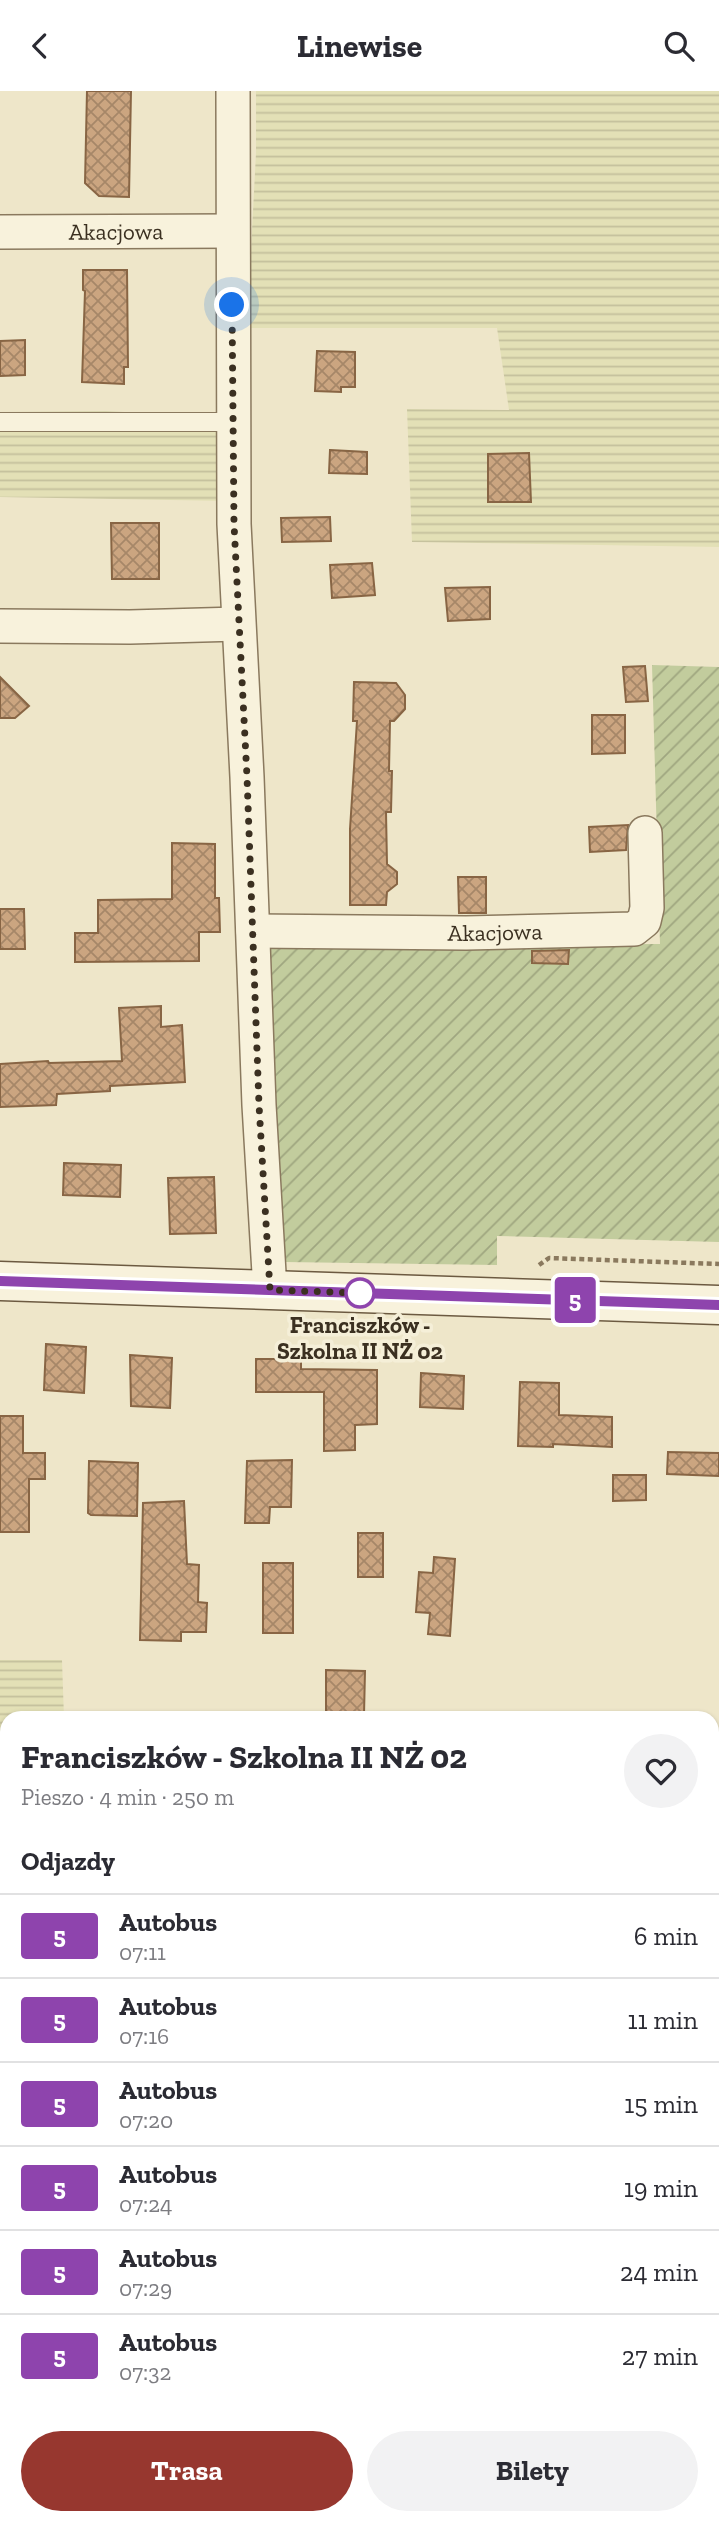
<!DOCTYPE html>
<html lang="pl">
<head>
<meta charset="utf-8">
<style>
  body { margin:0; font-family:"Zilla Slab",serif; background:#f2f2f3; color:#2b2b33; height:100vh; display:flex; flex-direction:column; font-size:26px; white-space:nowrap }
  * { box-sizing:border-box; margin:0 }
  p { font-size:23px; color:#7c7c81 }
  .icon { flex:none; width:38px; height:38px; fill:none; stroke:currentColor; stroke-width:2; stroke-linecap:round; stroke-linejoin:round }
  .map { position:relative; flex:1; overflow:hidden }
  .side { position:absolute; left:0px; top:1620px; width:719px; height:814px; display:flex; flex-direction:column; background:#fff; border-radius:21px 21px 0 0; box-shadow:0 2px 5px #0004 }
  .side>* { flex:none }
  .badge { padding:0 14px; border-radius:5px; font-size:24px; line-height:46px }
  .you { position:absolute; width:35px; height:35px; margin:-18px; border:5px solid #fff; border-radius:50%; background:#1a73e8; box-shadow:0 0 0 10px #1a73e833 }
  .map>.badge { position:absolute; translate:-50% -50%; box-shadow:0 0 0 4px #fff }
  h2 { padding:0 21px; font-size:26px; line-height:63px }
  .round { display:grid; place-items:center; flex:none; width:74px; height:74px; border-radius:37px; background:#f2f2f3 }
  .head { display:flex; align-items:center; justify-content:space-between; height:119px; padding:0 21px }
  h1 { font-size:33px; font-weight:700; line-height:52px }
  .button { display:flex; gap:14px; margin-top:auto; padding:14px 21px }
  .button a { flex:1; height:80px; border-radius:42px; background:#97372f; color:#fff; font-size:28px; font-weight:700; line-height:80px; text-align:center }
  .button a+a { background:#f2f2f3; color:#2b2b33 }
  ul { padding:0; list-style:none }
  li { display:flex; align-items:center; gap:21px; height:84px; padding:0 21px; border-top:2px solid #e1e1e2 }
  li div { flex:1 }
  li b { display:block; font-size:26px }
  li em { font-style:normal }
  li .badge { min-width:77px; font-weight:700; text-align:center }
  header { display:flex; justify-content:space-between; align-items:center; height:91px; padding:0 21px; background:#fff; font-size:32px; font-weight:700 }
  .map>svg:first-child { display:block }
  .farmland { fill:url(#farmland-rules) }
  .garden { fill:url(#garden-furrows) }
  .building { fill:url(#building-cross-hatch); stroke:#886544; stroke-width:2 }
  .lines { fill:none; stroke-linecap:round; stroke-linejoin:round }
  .lane-casing { stroke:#8a795e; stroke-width:20 }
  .street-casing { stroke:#8a795e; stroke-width:36 }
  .secondary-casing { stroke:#6c5a41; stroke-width:41 }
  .path { stroke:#8a795e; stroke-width:4.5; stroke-dasharray:5 3.5; stroke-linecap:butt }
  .lane { stroke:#f8f2dc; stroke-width:18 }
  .street { stroke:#f8f2dc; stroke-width:33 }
  .secondary { stroke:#f8f2dc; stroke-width:38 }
  .line-casing { stroke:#fff; stroke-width:16 }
  .line { stroke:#8e44ad; stroke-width:10 }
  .walk { stroke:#3b3021; stroke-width:7; stroke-dasharray:0 12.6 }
  .stop-dot { fill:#fff; stroke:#8e44ad; stroke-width:3.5 }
  .labels { text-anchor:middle; stroke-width:7; stroke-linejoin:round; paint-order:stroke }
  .street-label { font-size:23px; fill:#3b3021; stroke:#f5efd8 }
  .stop-label { font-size:23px; font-weight:bold; fill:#3b3021; stroke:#f5efd8 }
</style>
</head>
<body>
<header><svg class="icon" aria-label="back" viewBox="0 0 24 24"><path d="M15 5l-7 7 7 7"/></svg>Linewise<svg class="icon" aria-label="search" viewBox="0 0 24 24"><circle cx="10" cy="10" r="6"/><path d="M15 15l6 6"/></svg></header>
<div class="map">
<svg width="719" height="2434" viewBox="0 0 719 2434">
  <defs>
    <pattern id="farmland-rules" width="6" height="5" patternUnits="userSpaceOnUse" patternTransform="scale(1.75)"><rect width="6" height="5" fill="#e3e0b6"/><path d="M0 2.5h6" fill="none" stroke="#c4c09c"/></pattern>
    <pattern id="garden-furrows" width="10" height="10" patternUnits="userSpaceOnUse" patternTransform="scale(1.75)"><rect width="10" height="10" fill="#c2cc9d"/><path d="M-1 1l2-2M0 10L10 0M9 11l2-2" fill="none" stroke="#9fa680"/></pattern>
    <pattern id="building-cross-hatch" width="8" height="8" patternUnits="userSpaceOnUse" patternTransform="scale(1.75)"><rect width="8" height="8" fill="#cba580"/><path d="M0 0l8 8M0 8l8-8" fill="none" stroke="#a68768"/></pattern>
  </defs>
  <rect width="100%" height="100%" fill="#eee6c9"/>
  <path class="farmland" d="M256,0H719V456L412,451L407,318L509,319L497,237H247L256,62Z
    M106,320L218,326L226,410L0,406V321Z
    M0,1569H62L64,1627L7,1628V2268H0Z
    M712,1883L719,1884V2234H712Z"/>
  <path class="garden" d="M652,574L719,576V1151L497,1145V1174L284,1171L266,855L660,853Z"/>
  <path class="building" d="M87,0H131L129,106L99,105L85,92Z
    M83,179H127L128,276H124V293L82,291L85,200L83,199Z
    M25,249V284L0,285V250Z
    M317,260L355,261V296H341V301L315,300Z
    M330,359L367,361V383L329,382Z
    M529,362L531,411H488V363Z
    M330,426L331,450L282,451L281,427Z
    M111,432H159V488H112Z
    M372,472L375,504L332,507L330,474Z
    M490,496V528L448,530L445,497Z
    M645,575L648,610L626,611L623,576Z
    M0,586L29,615L15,627H0Z
    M354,591L396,592L405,604V618L394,630H390L389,680H392L391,721H386L387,773L397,781V793L387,801L386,814H350V738L357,630H353Z
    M592,624H625V662L592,663Z
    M628,734L626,759L590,761L589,736Z
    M172,752L215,753V807H219L220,841H199V870L75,871V842H98V809L172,808Z
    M458,786H486V822H459Z
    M0,818H24L25,858H0Z
    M569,859L568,873L532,872V860Z
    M161,915V936L182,934L185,991L110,995V1000L57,1003L56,1014L0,1016V973L48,970L49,972L122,970L119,917Z
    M64,1072L121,1074L120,1106L63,1104Z
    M214,1086L216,1142L170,1143L168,1087Z
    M46,1253L86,1256L84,1302L44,1299Z
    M130,1264L172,1267L170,1317L131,1315Z
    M256,1268H301V1278L377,1279V1333L355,1334V1359L324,1360V1301H256Z
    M421,1282L464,1285L463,1318L420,1316Z
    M520,1291L559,1292V1324L612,1326V1356L553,1353V1356L518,1355Z
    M0,1325H23V1362H45V1388H29V1441H0Z
    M668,1361L719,1362V1385L667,1383Z
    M292,1369L291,1416H270L269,1432H245L247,1370Z
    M89,1370L138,1372L137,1425L91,1424L88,1422Z
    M613,1384H646V1409L613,1410Z
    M184,1410L187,1473L199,1474L198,1511L207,1512L206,1541H181V1550L140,1549L143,1412Z
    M358,1442H383V1486H358Z
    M434,1466L455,1468L450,1545L428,1543L430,1522L416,1521L419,1481L433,1482Z
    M263,1472H293V1542H263Z
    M326,1579L365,1580L364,1624L326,1623Z"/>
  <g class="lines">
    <defs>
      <path id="lane" d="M0,331H233"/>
      <g id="street">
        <path d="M233,0L234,433L247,686L259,1014L270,1199"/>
        <path id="s1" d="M0,141L232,140"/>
        <path d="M0,535L130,536L238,533"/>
        <path id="s2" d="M253,840L466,842L634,838L644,830L647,817L645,742"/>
      </g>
      <path id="secondary" d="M0,1190L719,1214"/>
    </defs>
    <use href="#lane" class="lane-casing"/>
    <use href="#street" class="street-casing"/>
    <use href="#secondary" class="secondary-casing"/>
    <path class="path" d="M539,1174L549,1167L719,1173"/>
    <use href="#lane" class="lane"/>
    <use href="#street" class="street"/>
    <use href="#secondary" class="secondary"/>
  </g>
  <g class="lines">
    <defs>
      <path id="line" d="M0,1190L719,1214"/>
    </defs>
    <use href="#line" class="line-casing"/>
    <use href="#line" class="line"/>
    <path class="walk" d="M232,214L234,433L247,686L259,1014L270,1199L360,1202"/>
  </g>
  <circle class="stop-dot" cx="360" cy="1202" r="14"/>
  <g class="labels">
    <g class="street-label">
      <text dy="8" stroke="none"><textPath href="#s1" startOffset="116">Akacjowa</textPath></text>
      <text dy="8" stroke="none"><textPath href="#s2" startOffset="242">Akacjowa</textPath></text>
    </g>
    <g class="stop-label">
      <text x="360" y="1242">Franciszków -<tspan x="360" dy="26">Szkolna II NŻ 02</tspan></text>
    </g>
  </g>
</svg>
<div class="you" style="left:232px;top:214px"></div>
<b class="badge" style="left:575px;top:1209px;background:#8e44ad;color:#fff">5</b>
<section class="side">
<div class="head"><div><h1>Franciszków - Szkolna II NŻ 02</h1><p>Pieszo · 4 min · 250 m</p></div><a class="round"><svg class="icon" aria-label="heart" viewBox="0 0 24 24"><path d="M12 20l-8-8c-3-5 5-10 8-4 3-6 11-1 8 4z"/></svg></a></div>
<h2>Odjazdy</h2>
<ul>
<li><span class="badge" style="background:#8e44ad;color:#fff">5</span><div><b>Autobus</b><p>07:11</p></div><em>6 min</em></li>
<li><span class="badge" style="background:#8e44ad;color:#fff">5</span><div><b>Autobus</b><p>07:16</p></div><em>11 min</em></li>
<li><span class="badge" style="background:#8e44ad;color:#fff">5</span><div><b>Autobus</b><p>07:20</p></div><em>15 min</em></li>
<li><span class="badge" style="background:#8e44ad;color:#fff">5</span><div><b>Autobus</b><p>07:24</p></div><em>19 min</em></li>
<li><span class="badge" style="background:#8e44ad;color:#fff">5</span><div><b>Autobus</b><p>07:29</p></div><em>24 min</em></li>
<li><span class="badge" style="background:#8e44ad;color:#fff">5</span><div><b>Autobus</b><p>07:32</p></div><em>27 min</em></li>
</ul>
<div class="button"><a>Trasa</a><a>Bilety</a></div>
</section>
</div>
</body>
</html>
